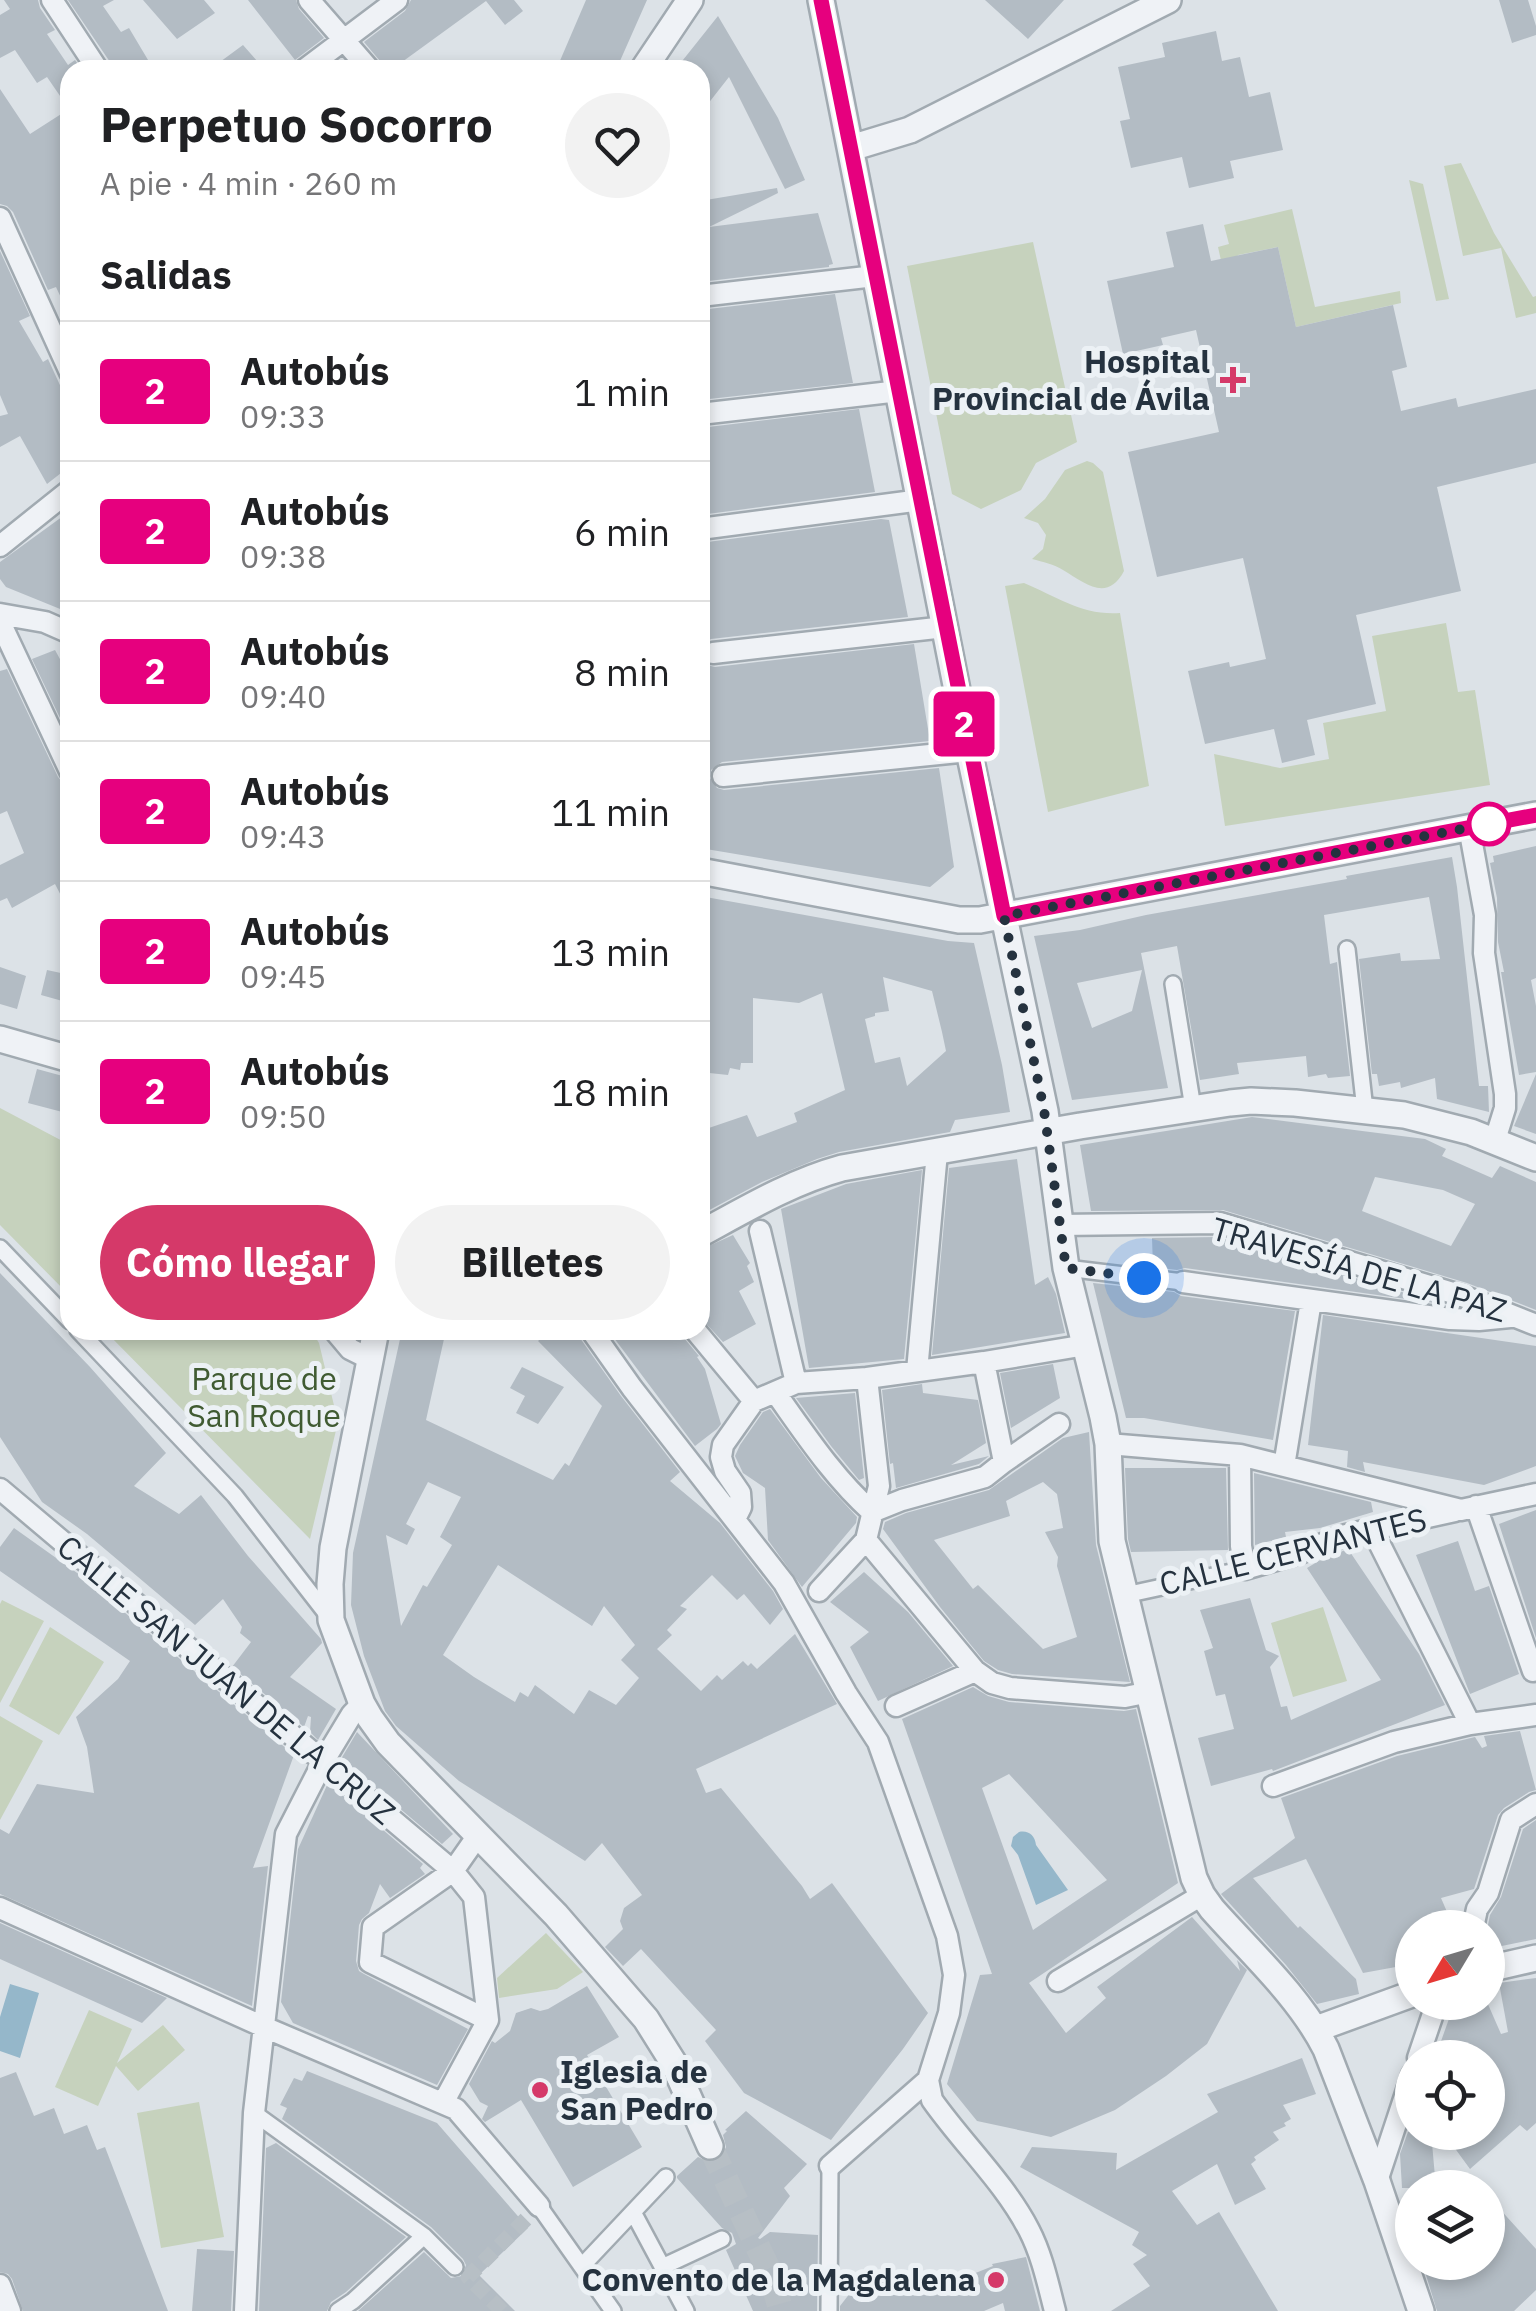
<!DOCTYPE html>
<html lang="es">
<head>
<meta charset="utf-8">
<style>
  body { margin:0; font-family:"IBM Plex Sans",sans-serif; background:#f2f2f2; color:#202124; height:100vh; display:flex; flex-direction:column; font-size:38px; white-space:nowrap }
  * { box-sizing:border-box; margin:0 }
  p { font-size:32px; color:#757577 }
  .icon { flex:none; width:55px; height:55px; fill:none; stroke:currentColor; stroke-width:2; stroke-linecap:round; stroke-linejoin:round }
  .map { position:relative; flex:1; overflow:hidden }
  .details { position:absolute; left:60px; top:60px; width:650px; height:1280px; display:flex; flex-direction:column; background:#fff; border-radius:30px; box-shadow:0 5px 15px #0003 }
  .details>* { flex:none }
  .badge { padding:0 20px; border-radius:8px; font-size:35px; line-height:65px }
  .needle { width:65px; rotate:232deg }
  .buttons { position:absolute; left:1395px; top:1910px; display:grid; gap:20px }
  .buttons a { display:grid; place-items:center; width:110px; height:110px; border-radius:50%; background:#fff; box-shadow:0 5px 15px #0003; font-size:50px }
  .you { position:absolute; width:50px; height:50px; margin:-25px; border:8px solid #fff; border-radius:50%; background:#1a73e8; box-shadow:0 0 0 15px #1a73e833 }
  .map>.badge { position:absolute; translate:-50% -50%; box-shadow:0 0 0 5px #fff }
  h2 { padding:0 40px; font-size:38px; line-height:90px }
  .round { display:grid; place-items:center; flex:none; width:105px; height:105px; border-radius:52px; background:#f2f2f2 }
  .summary { display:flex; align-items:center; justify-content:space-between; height:170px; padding:0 40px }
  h1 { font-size:48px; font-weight:700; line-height:75px }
  .primary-button { display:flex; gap:20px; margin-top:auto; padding:20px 40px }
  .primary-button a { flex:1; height:115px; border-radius:60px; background:#d53969; color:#fff; font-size:40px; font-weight:700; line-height:115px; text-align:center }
  .primary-button a+a { background:#f2f2f2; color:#202124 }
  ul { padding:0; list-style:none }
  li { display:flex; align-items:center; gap:30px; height:140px; padding:0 40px; border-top:2px solid #e0e0e0 }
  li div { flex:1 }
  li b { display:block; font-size:38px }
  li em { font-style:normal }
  li .badge { min-width:110px; font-weight:700; text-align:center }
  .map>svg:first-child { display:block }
  .green { fill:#c6d2bd }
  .water { fill:#95b7ca }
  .building { fill:#b3bcc4; fill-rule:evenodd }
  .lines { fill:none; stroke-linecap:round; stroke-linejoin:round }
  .pedestrian-tunnel { stroke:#b7bfc5; stroke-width:15; stroke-dasharray:15 8; stroke-linecap:butt }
  .tertiary-tunnel { stroke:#b7bfc5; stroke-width:25; stroke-dasharray:25 12; stroke-linecap:butt }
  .pedestrian-casing { stroke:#a1aab1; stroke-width:20 }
  .minor-casing { stroke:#a1aab1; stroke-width:25 }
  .tertiary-casing { stroke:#a1aab1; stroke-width:30 }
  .pedestrian { stroke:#eff2f6; stroke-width:15 }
  .minor { stroke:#eff2f6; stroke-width:20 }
  .tertiary { stroke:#eff2f6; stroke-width:25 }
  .line-casing { stroke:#fff; stroke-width:22 }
  .line { stroke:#e6007e; stroke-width:15 }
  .walk { stroke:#25323f; stroke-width:10; stroke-dasharray:0 18 }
  .poi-dot { fill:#d53969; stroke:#ecf1f5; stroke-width:4 }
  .stop-dot { fill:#fff; stroke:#e6007e; stroke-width:5 }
  .labels { text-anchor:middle; stroke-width:10; stroke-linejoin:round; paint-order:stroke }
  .poi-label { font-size:32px; font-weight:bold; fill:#25323f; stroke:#ecf1f5; text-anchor:end }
  .street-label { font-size:32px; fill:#25323f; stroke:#ecf1f5 }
  .park-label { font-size:32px; fill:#405b32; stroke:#ecf1f5 }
</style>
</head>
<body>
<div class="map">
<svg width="1536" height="2311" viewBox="0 0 1536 2311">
  <rect width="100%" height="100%" fill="#dce2e7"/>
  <path class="green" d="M1461,163L1494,233L1533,297L1536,296V313L1516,318L1501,248L1463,256L1444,166Z
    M1409,180L1423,184L1449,299L1436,301Z
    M1292,209L1315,307L1400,291L1401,303L1296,327L1278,247L1238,255L1226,283L1218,247L1229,244L1224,225Z
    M1033,242L1077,442L1036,463L1021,490L981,509L952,494L907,266Z
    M1087,461L1093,463L1103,472L1124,571C1107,603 1085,583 1063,570C1054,564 1043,562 1032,559L1043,549L1046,535L1038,523L1024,518L1045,499L1065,470Z
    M1024,583C1057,597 1084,616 1120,613L1149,786L1048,812L1005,586Z
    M1446,623L1458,692L1475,690L1490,785L1225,826L1214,754L1280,768L1329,759L1323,723L1386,711L1372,636Z
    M0,1108L70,1145V1296L0,1225Z
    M104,1330H311L319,1343L338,1422L310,1539Z
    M2,1600L44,1621L0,1703V1604Z
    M1323,1607L1347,1681L1293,1697L1271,1623Z
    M50,1627L104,1662L59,1735L9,1706Z
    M0,1716L43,1741L0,1820Z
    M546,1933L583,1972L557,1989L499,1998L497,1978Z
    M89,2010L132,2029L117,2063L163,2025L185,2050L138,2091L116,2066L98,2106L55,2087Z
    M199,2102L224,2237L161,2248L137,2113Z"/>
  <path class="water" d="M1019,1832C1028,1830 1035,1835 1036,1845L1068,1890L1036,1905L1018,1855L1011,1846L1013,1837Z
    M10,1984L39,1993L20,2058L0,2051V2017Z"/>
  <path class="building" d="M4,0H38L40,8L55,30L47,34L68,65L75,60L82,70H70V317L56,287L48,290L13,212L7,206L0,204V89L30,134L69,109L47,77L37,83L15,50L0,58V15L10,9Z
    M68,0H114L103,6L121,32L129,28L154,70H112L110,62Z
    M143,0H204L215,13L177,39Z
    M248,0H296L299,9L324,38L295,60Z
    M411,0H514L523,11L505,25L486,1L391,70H383L380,61L364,42L405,11Z
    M586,0H647L616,70H556Z
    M985,0H1064L1028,39Z
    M1499,0H1528L1536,26V35L1512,43Z
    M718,16L778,118L805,180L785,189L729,77L700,114V70H675Z
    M1216,31L1222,61L1240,57L1249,97L1270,92L1283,150L1230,161L1234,178L1189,188L1182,157L1131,168L1120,121L1130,119L1118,67L1165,57L1162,43Z
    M243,45L265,70H209Z
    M777,188L778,193L709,227L818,213L833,264L829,265V267L700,282V201Z
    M1203,224L1211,261L1278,247L1296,327L1393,305L1407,367L1392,371L1401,411L1456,398L1458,407L1536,389V463L1437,487L1461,591L1356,615L1376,704L1307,720L1315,755L1282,763L1274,729L1205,744L1188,671L1229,662L1230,667L1266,659L1243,558L1157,577L1128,452L1219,432L1196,330L1161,338L1163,345L1123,354L1107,281L1174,267L1166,232Z
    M0,251L30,316L19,321L43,362L48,359L70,407V466L47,484L20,436L0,447V416L8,414L0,395Z
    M835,294L853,383L700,400V310Z
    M859,409L875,492L700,515V428Z
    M70,511V545L60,552L70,565V613L6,587L0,579V562Z
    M881,519L889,520L908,617L711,639L704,643L700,649V543Z
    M914,644L930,741L722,762L711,770L710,778L717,788L724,790L939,768L954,867L930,887L700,848V657L707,665L715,667Z
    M55,650L61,661L70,655V739L32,659Z
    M7,669L58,777L63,783L70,785V913L55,884L12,908L7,898L0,901V865L24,853L7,811L0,814V671Z
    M1536,846V978L1531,980L1536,1006V1072L1519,1075L1501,972H1504L1498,942L1497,898L1490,863L1494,862L1493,856Z
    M1452,857L1457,887L1479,1086H1488L1489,1112L1437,1099L1435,1078L1401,1088L1400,1082L1379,1086L1377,1074H1372L1359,959L1400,953L1401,961L1440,959L1429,897L1324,915L1330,964L1337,962L1350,1076L1328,1078L1326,1074L1308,1077L1306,1056L1237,1063L1239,1074L1200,1080L1177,946L1141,953L1168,1088L1072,1100L1034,936L1080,930L1146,915L1347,879L1346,876ZM1142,970L1132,1011L1092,1028L1077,983Z
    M700,896L948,941L974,943L1002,1065L1010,1112L955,1120L950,1132L839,1152L817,1159L762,1182L700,1215V1131L747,1115L757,1137L797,1122L794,1113L845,1090L822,993L799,1003L753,998V1063H741L740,1070L730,1068L728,1075L700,1072ZM883,977L932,991L942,1032L946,1051L907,1086L900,1057L875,1063L865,1019L875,1016V1013L889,1011Z
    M0,967L26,976L17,1009L0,1004Z
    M47,970L70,975L66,1002L41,995Z
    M37,1069L70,1078V1114L28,1103Z
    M1536,1074V1134L1514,1126Z
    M1252,1117L1425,1139L1446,1149L1442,1156L1492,1178L1500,1166L1536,1182V1310L1467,1283L1223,1210L1091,1211L1080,1145ZM1375,1177L1443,1190L1475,1204L1451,1246L1362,1211Z
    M1017,1159L1035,1285L1048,1277L1056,1294L1065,1333L932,1355L949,1168Z
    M922,1170L904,1359L809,1368L781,1209L846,1184Z
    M733,1235L750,1263L747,1266L754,1282L739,1291L756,1324L723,1342L700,1317V1250Z
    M1218,1237L1442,1304L1185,1268L1177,1270L1153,1267L1152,1238Z
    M0,1273L90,1367L166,1453L134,1486L179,1514L201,1495L248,1556L321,1639L322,1643L290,1677L336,1709L318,1740L310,1732L311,1717L308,1716L304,1727L232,1667L251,1642L240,1633L242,1627L223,1599L195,1625L87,1534L42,1502L0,1437Z
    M1093,1283L1174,1292L1181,1296L1295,1311L1273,1440L1144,1418H1126Z
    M1323,1315L1536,1346V1466L1484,1485L1363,1462L1365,1472L1347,1467L1348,1451L1308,1445Z
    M402,1330H446L426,1420L553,1480L565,1463L569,1466L602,1406L538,1341L550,1330H577L580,1338L621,1396L680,1472L670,1481L720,1523L773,1591L783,1609L770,1625L744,1594L737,1600L712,1575L680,1606L687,1609L667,1630L672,1635L657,1649L701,1691L717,1675L722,1680L743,1661L748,1666L751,1663L757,1669L795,1634L837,1704L696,1769L706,1793L721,1788L802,1886L810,1899L832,1883L928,2013L903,2049L831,2140L744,2093L705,2041L716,2030L641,1949L623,1966L605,1947L623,1929L620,1921L624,1908L642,1895L602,1843L585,1861L459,1781L396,1726L385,1711L364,1656L351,1605L353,1553ZM428,1482L461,1497L440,1537L452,1545L427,1587L423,1585L401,1626L386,1535L407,1545L415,1529L406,1524ZM498,1565L592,1626L604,1606L635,1645L621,1660L639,1678L616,1705L589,1690L574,1714L535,1685L528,1697L520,1692L515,1702L474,1677L443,1655Z
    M608,1330H682L684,1338L699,1356L697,1357L705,1369L721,1424L717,1429L695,1446Z
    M1053,1364L1060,1398L1011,1428L1000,1373Z
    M522,1367L564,1387L538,1424L516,1413L525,1396L510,1388Z
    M922,1384L923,1393L978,1400L986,1443L951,1465L989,1456L979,1464L896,1488L893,1463L890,1464L882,1390Z
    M855,1393L864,1478L859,1480L831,1446L796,1398Z
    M770,1409L821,1478L857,1517L856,1523L802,1587L768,1540L765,1488L743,1473L735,1456L740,1445L763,1412Z
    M1089,1432L1096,1545L1130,1682L1012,1674L998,1670L984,1661L940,1607L883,1529L885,1522L906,1513L989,1490L1063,1438ZM1043,1482L1057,1494L1063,1528L1045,1532L1058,1557L1057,1566L1077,1637L1043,1649L978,1585L973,1589L934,1540L1010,1516L1006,1501Z
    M1125,1468H1226L1228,1550L1131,1552L1128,1539Z
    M1254,1473L1371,1502L1373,1512L1320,1528L1285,1532L1286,1537L1255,1545Z
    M1536,1510V1638L1499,1524Z
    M14,1528L80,1575L294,1755L253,1868L268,1866L252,2006L0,1894V1829L9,1834L37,1784L94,1793L87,1747L76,1717L118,1679L130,1661L0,1571V1547Z
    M1458,1541L1475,1591L1489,1586L1519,1674L1470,1694L1416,1555Z
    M1348,1549L1419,1654L1445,1705L1273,1771L1272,1769L1211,1786L1198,1738L1234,1729L1225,1694L1216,1696L1204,1651L1213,1648L1200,1610L1250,1598L1266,1650L1279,1656L1270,1667L1281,1707L1287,1706L1291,1720L1381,1680L1307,1568L1322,1559Z
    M864,1572L908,1612L953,1666L878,1701L850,1647L869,1632L830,1602Z
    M973,1687L988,1696L1009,1702L1124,1711L1136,1709L1178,1883L1029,1983L1066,2033L1106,1998L1097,1987L1192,1917L1240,1971L1237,1960L1247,1970L1207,2044L1166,2076L1115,2110L1051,2137L977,2121L947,2084L980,1975L992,1974L902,1719ZM1009,1774L1107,1880L1033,1930L982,1788Z
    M1520,1731L1536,1790L1529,1792L1504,1808L1498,1815L1474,1889L1441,1898L1454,1928H1412V1964L1363,1973L1306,1859L1253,1878L1298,1928L1300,1926L1356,1979L1359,1994L1317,2004L1286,1965L1221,1894L1295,1838L1281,1798L1397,1756L1475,1737L1482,1748L1487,1746L1484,1736Z
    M357,1732L453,1834L442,1844L341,1759Z
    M328,1783L423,1864L420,1868L425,1874L390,1898L380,1884L369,1913L362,1919L359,1925L356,1961L359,1971L364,1974L468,2029L437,2085L293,2023L281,2002L298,1849Z
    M1536,1820V1939L1492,1948L1488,1925L1490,1915L1501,1897L1523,1829Z
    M0,1923L167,1998L142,2023L0,1959Z
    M1536,1978V2123L1527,2131L1520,2125L1470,2169L1443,2132H1488V2058H1435L1455,2002H1487L1501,2034L1508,2032L1499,1983Z
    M587,1986L619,2037L587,2055L642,2147L573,2187L521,2100L485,2122L482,2119L488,2106L480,2102L469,2084L492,2041L495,2043L510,2031L516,2013L531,2008L540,2011L548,2009Z
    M1302,2058L1316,2094L1283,2105L1291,2119L1284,2123L1286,2126L1273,2132L1279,2140L1254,2157L1256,2160L1251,2164L1266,2189L1235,2205L1217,2164L1172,2191L1197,2225L1219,2212L1278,2311H1111L1150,2286L1133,2264L1147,2255L1132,2245L1139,2232L1020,2167L1032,2147L1117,2153L1116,2170L1218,2112L1207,2094Z
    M307,2071L437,2123L523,2222L528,2228L479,2275L515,2311H358L424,2252L451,2278L462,2276L466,2265L463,2259L431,2227L282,2119L287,2108L280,2105L294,2078L302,2081Z
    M16,2072L34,2116L54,2108L64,2134L87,2125L97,2150L105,2147L168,2311H23L12,2279L8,2274L0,2272V2078Z
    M746,2111L807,2164L784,2188L790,2196L758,2238L760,2239L770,2232L818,2235L817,2311H753L726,2250L736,2244L732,2233L722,2228L677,2178V2176L698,2157L709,2162L722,2156L726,2147L723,2135L727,2131L725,2130Z
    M1408,2132H1431L1436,2188H1402L1400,2154Z
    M276,2143L406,2237L346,2292L331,2302L327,2311H259L266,2148Z
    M1488,2196L1536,2249V2290L1514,2311H1437L1422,2262H1488Z
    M197,2249L234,2251L231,2311H192Z
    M1026,2257L1040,2311H1005L1003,2303L984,2311H840V2306L854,2288L889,2268L895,2285L911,2275L923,2294L993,2266L992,2264Z"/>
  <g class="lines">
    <path class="pedestrian-tunnel" d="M502,2311L468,2277L539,2206"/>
    <path class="tertiary-tunnel" d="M710,2146L771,2275L781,2311"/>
    <defs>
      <path id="pedestrian" d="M1347,949L1365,1110
        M1173,984L1193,1108
        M0,1248L70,1321
        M1066,1268L1183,1282
        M78,1330L235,1496L329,1617
        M1125,1595L1245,1569
        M254,2113L424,2236L455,2267
        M539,2206L613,2311
        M633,2212L686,2311
        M582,2266L666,2177
        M662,2267L722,2239
        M338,2311L353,2301L424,2236
        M829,2311L830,2166"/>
      <path id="minor" d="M52,0L98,70
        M309,0L370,70
        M304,70L397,0
        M0,218L70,372
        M700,296L875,276
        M700,414L899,391
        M700,529L921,500
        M0,546L70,490
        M0,614L45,622L70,633
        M0,622L70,771
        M713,653L945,627
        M723,776L969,751
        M1469,827L1485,915L1484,953L1505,1094V1108L1495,1140
        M1060,1225L1220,1223L1463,1296L1536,1325
        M760,1231L796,1383
        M1183,1282L1450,1319L1479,1320L1510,1317
        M334,1330L350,1349L370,1359
        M591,1330L632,1388L784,1583L846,1693L878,1742L947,1936L954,1975L949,2013L928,2080L932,2100C963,2144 1004,2182 1029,2230C1042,2255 1048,2284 1055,2311
        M695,1330L754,1401
        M917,1371L937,1152
        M775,1392C805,1434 833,1477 872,1512L902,1500L985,1477L1004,1462L984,1362
        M1108,1444L1240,1455L1461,1510L1536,1494
        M1240,1455L1241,1546L1245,1569L1297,1554L1346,1535L1455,1511
        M1004,1462L1059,1424
        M1284,1466L1311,1301
        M0,1489L453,1871L474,1897L488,2020L443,2103
        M1476,1506L1533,1671
        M735,1519L741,1507L740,1493L725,1471L721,1457L723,1445L754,1401L796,1383L867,1378
        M1372,1529L1470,1724
        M866,1540L975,1671L992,1683L1010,1688L1125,1697L1150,1692
        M819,1591L866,1540L879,1486L867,1378L984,1362L1086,1345
        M896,1706L975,1671
        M1273,1786L1394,1742L1470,1724L1536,1715
        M479,1834L453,1871L373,1927L370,1962L488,2020
        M0,1908L264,2027L456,2109L539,2206
        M1473,1928L1477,1909L1488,1893L1511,1820L1536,1804
        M1058,1981L1202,1895
        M1418,2058L1437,2002
        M830,2166L928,2080
        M1377,2181L1412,2075
        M0,2285L10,2311
        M245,2311L254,2113L286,1834L323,1762L352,1714L362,1704"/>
      <path id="tertiary" d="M821,0L969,751L1045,1111L1066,1268L1103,1417L1108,1444L1112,1541L1194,1878L1202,1895L1212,1909C1251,1953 1299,1996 1326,2049L1377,2181L1421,2311
        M643,70L690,0
        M851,148L910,130L1168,0
        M700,871L959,920H980L1536,815
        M0,1039L70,1059
        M700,1234C746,1209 791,1182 842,1168L1080,1126L1230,1103L1251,1101L1295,1103L1404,1115L1471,1132L1536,1158
        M376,1330L333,1548L330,1584L331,1620L362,1704L370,1718L388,1743L556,1915L646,2019L673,2062L710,2146
        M1488,1969L1536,1958
        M1316,2029L1412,1994"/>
    </defs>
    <use href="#pedestrian" class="pedestrian-casing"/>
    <use href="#minor" class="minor-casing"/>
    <use href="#tertiary" class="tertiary-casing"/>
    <use href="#pedestrian" class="pedestrian"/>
    <use href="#minor" class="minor"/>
    <use href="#tertiary" class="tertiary"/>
  </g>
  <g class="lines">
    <defs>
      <path id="line" d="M821,0L1004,916L1536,815"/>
    </defs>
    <use href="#line" class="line-casing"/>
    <use href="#line" class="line"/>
    <path class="walk" d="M1144,1278L1066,1268L1044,1110L1004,916L1489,824"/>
  </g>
  <g class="poi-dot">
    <path d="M1228 365h10v10h10v10h-10v10h-10v-10h-10v-10h10z"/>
    <circle cx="540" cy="2090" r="10"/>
    <circle cx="996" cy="2280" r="10"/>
  </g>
  <circle class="stop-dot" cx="1489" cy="824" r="20"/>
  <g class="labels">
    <g class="poi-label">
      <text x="1210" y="373">Hospital<tspan x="1210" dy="37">Provincial de Ávila</tspan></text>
      <text x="560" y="2083" text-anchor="start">Iglesia de<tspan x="560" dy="37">San Pedro</tspan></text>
      <text x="976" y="2291">Convento de la Magdalena</text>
    </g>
    <g class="street-label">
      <text transform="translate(1359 1270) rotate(16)" y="11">TRAVESÍA DE LA PAZ</text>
      <text transform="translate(1293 1552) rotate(-14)" y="11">CALLE CERVANTES</text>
      <text transform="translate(226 1680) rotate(40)" y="11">CALLE SAN JUAN DE LA CRUZ</text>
    </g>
    <g class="park-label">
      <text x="264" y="1390">Parque de<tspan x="264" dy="37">San Roque</tspan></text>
    </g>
  </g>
</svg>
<div class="buttons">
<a><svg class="needle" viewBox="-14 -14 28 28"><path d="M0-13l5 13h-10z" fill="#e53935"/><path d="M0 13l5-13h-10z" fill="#757577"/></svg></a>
<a><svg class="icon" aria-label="locate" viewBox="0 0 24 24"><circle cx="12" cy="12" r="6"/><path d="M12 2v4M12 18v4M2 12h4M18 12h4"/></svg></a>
<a><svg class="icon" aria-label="layers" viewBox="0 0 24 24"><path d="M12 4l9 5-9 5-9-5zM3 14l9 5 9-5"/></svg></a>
</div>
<div class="you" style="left:1144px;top:1278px"></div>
<b class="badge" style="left:964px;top:724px;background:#e6007e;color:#fff">2</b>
<section class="details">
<div class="summary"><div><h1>Perpetuo Socorro</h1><p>A pie · 4 min · 260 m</p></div><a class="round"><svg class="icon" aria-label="heart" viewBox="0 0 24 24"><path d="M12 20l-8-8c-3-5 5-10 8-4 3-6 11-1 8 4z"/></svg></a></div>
<h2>Salidas</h2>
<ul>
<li><span class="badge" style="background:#e6007e;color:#fff">2</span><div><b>Autobús</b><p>09:33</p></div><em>1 min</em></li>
<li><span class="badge" style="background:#e6007e;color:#fff">2</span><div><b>Autobús</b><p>09:38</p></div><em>6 min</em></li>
<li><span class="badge" style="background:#e6007e;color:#fff">2</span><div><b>Autobús</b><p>09:40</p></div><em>8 min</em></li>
<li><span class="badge" style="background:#e6007e;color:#fff">2</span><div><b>Autobús</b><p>09:43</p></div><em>11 min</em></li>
<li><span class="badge" style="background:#e6007e;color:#fff">2</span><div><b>Autobús</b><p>09:45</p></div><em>13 min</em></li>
<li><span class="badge" style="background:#e6007e;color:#fff">2</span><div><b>Autobús</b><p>09:50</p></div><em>18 min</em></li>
</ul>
<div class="primary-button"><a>Cómo llegar</a><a>Billetes</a></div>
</section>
</div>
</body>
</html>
